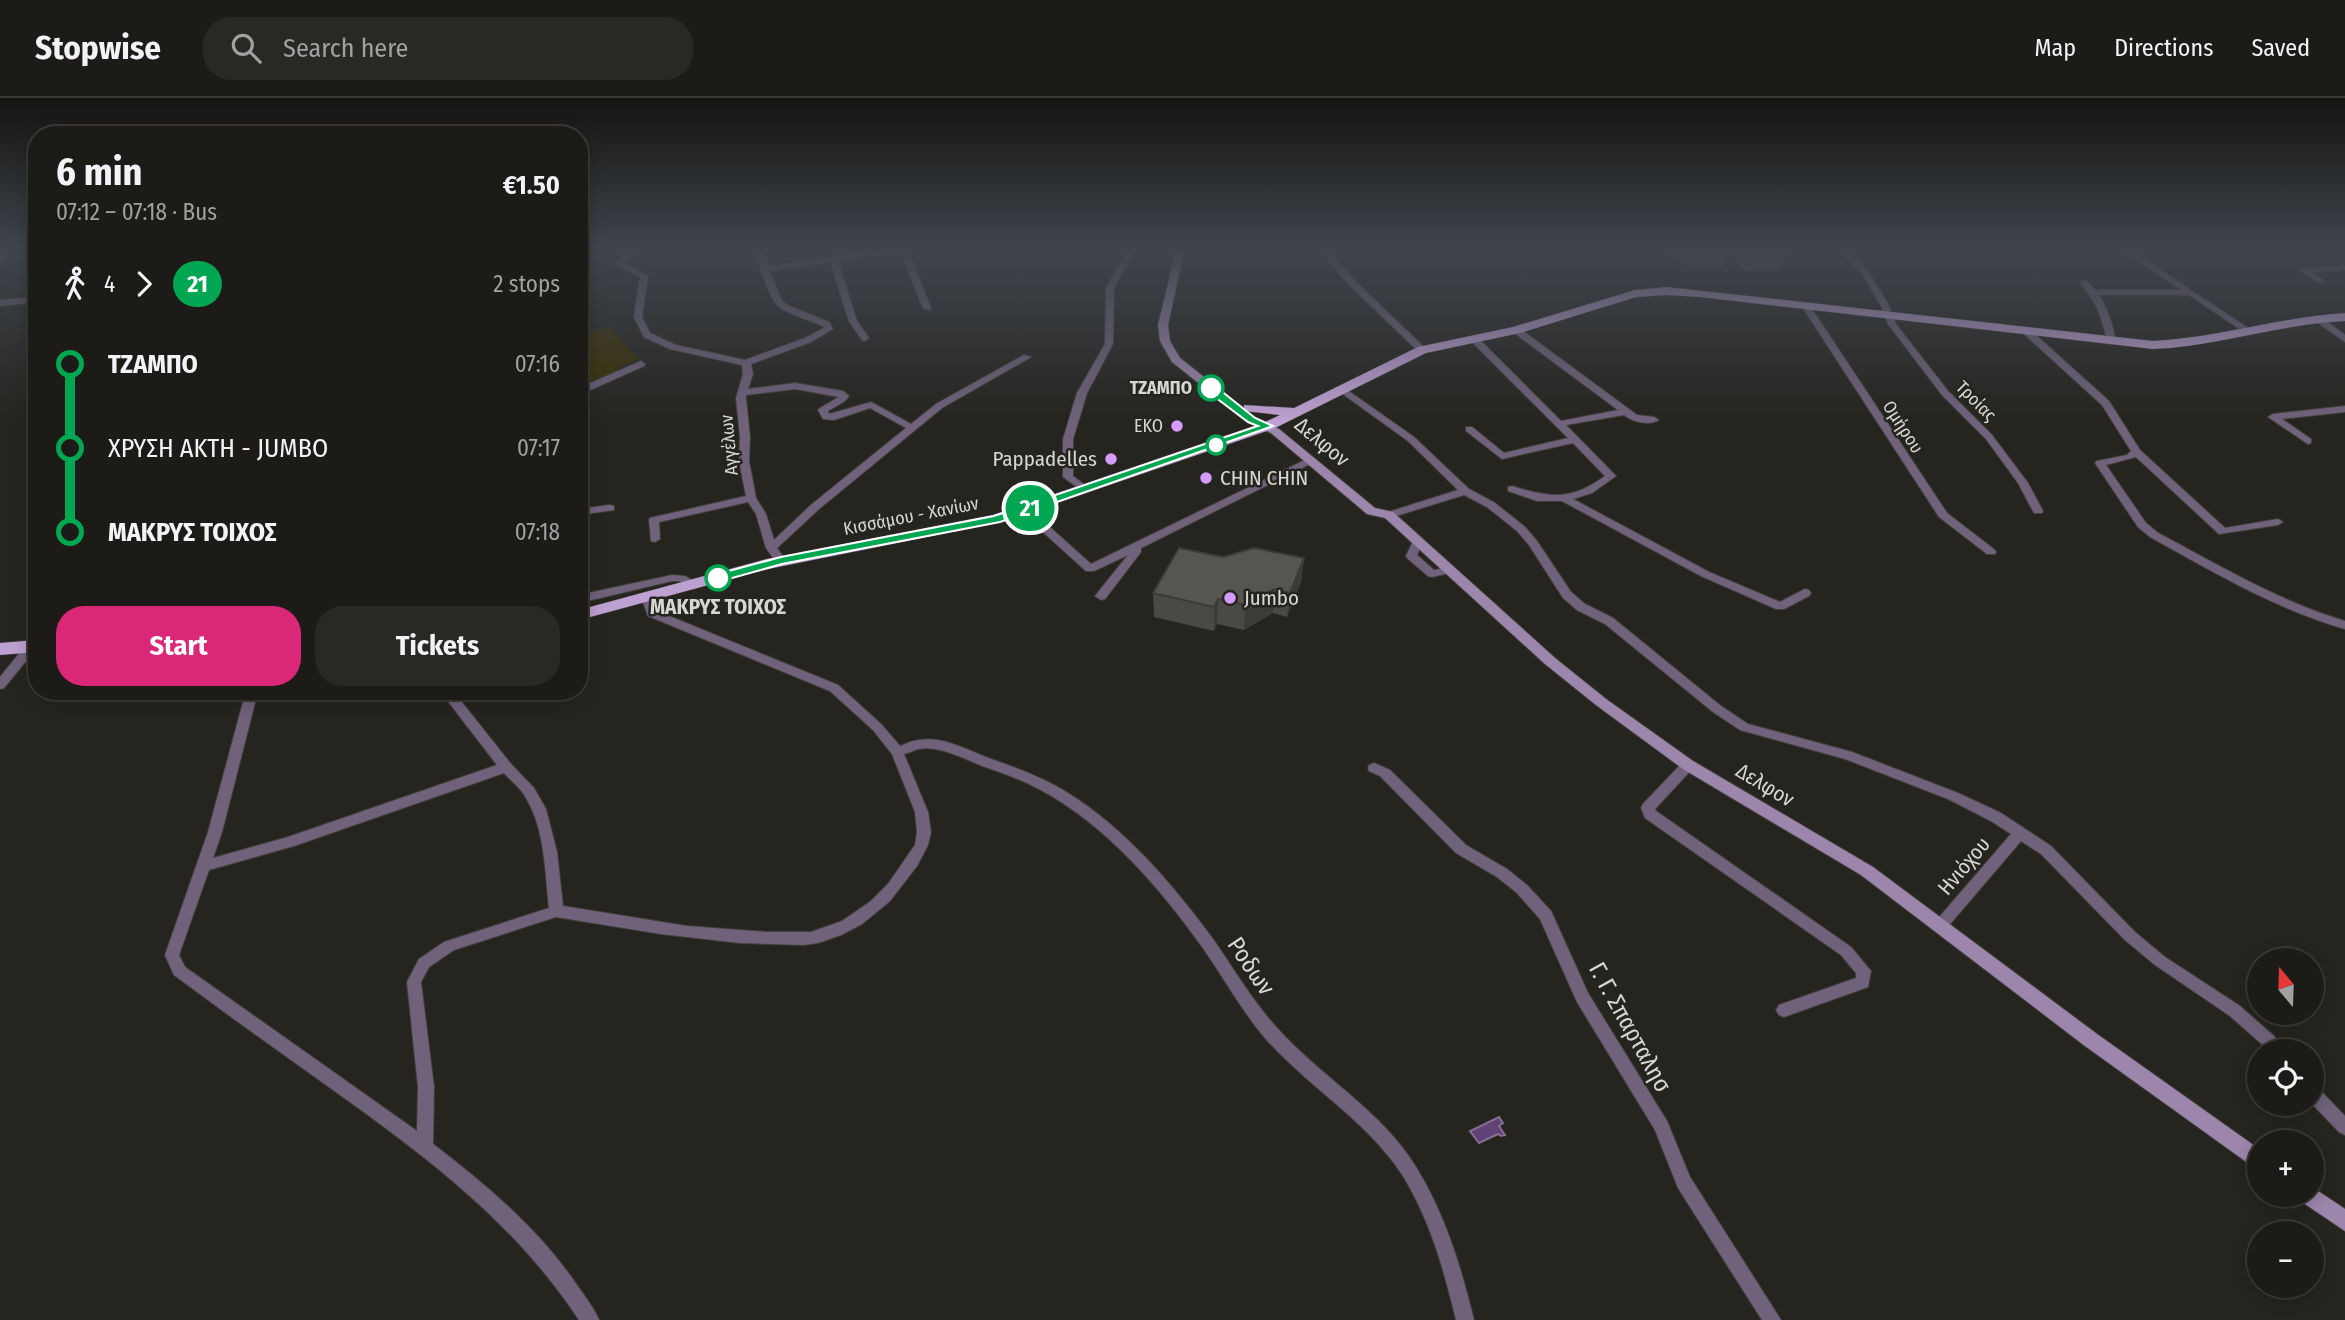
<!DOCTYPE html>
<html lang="en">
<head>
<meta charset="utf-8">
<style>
  body { margin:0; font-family:"Fira Sans Condensed",sans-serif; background:#292824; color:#f1f3f6; height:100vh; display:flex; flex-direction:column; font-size:26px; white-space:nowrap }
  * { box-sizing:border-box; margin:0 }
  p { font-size:23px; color:#a0a1a1 }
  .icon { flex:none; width:38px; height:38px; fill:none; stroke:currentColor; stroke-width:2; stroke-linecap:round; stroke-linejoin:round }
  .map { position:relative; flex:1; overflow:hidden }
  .details { position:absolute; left:28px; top:28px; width:560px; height:574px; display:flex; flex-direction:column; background:#1c1b17; border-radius:28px; box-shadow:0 4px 18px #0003,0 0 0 2px #3a3936 }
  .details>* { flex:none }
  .badge { padding:0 14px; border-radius:23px; font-size:24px; line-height:46px }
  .needle { width:46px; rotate:341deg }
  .fabs { position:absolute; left:2247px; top:850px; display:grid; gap:14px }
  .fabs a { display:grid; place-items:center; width:77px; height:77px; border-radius:50%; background:#1c1b17; box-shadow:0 4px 18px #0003,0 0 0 2px #3a3936; font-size:35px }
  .map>.badge { position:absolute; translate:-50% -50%; box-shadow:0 0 0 4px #fff }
  .legs { display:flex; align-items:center; gap:10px; height:77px; padding:0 28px; font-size:23px }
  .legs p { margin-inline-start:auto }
  .summary { display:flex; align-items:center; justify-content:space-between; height:119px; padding:0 28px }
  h1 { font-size:38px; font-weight:700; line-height:52px }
  .button { display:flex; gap:14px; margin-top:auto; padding:14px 28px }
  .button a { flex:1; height:80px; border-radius:28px; background:#db2777; color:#fff; font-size:28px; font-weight:700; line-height:80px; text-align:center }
  .button a+a { background:#292824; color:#f1f3f6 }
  ul { padding:0 28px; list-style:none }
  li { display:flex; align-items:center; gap:24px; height:84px; font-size:26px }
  li i { display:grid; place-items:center; width:10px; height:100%; margin:0 9px; background:currentColor }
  li i::after { content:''; width:18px; height:18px; margin:-9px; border:5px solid; border-radius:50%; background:#1c1b17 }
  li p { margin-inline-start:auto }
  li:first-child i { background:linear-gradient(#0000 50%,currentColor 0) }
  li:last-child i { background:linear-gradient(currentColor 50%,#0000 0) }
  header { display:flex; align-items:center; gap:42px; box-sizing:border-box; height:98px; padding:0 35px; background:#1c1b17; border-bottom:2px solid #3a3936 }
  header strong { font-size:33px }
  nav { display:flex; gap:38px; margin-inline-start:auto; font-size:24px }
  .search { width:490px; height:63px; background:#292824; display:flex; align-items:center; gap:18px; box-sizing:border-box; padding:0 24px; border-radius:28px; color:#a0a1a1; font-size:26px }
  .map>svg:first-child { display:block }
  .green { fill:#392e00 }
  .water { fill:#614176; stroke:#846e92; stroke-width:2 }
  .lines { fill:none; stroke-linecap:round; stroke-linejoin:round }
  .street-casing { stroke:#41403c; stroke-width:2 }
  .secondary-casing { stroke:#41403c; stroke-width:2 }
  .primary-casing { stroke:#41403c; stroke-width:1 }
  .street { fill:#70627b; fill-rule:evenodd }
  .secondary { fill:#9c86ac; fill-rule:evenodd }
  .primary { fill:#bea1d3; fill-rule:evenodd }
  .wall { fill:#4a4944 }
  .shaded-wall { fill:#3c3c37 }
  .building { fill:#56554f; stroke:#3c3c37; stroke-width:2 }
  .line-1 { fill:#00a651; stroke:#fff; stroke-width:2 }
  .stop-1-dot { fill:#fff; stroke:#00a651; stroke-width:3.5 }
  .poi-dot { fill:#d59cfb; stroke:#25241f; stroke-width:2.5 }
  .labels { text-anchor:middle; stroke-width:5; stroke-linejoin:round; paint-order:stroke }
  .far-stop-label { font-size:18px; font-weight:bold; fill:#d7d6d3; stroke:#25241f; text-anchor:end }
  .far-street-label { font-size:18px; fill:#d7d6d3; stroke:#25241f }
  .far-poi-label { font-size:18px; fill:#d7d6d3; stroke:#25241f; text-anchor:end }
  .street-label { font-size:21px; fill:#d7d6d3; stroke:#25241f }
  .poi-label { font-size:21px; fill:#d7d6d3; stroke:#25241f; text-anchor:start }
  .stop-label { font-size:21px; font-weight:bold; fill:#d7d6d3; stroke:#25241f }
  .near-street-label { font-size:24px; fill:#d7d6d3; stroke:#25241f }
</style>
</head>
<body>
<header>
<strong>Stopwise</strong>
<div class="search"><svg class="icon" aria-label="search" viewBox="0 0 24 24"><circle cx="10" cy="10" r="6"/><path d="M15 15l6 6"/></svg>Search here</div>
<nav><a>Map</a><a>Directions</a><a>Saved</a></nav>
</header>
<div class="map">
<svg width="2345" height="1222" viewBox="0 0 2345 1222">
  <rect width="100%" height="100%" fill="#25241f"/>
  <path class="green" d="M609,229L639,261L619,269L623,274L579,294V236Z"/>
  <path class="water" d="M1499,1019L1503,1025L1499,1028L1505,1037L1501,1038L1498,1036L1479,1045L1470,1033Z"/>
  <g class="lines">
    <defs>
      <path id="street" d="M9,153H18L0,165V159Z
        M628,153H636L624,165L648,178L642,219L650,235L676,247L745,262L805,240L824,230L823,228C809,222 794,218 782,211C769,204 759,166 755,153H763L769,168L877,153H896L892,155L838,163L857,223L869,240L865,243L862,242L849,223L830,164L770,173L782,203L787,207L829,224L833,231L811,244L751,266L753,276L748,291L795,285L843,293L849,298L845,303L828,313L829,316L871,304L911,326L936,306L1024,257L1031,259L942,310L819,411L777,450L786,463L785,465H777L766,450L756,416L748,404L659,424L660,441L655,444L651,443L649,422L650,420L746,398L739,363L740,339L736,300L743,276L742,267L670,251L644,239L634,219L640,179L615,165ZM795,291L839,299L820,310L818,312L823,321L834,322L870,310L906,330L811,407L774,442L766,416L756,400L749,363L750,339L746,300V297Z
        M900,153H908L931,210L930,212L923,210Z
        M1127,153H1135L1114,190L1113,246L1087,295L1073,341V378L1089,390L1090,392L1085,395L1063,379V341L1077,295L1105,246L1106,190Z
        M1320,153H1328L1354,182L1425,250V254H1419L1348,186Z
        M1839,153H1847L1867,171L1888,206L1896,226L1948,293L1992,337L2028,385L2043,413L2042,415H2034L2018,385L1986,341L1942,297L1888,226L1880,206L1861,174Z
        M2123,153H2132L2254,234L2247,236L2189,197H2099C2108,211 2113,227 2116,244L2109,246C2099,218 2101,210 2080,185L2081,183H2087L2095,192H2181Z
        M2345,168V172L2312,174L2324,183L2320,185L2300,172L2304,170Z
        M37,199V204L0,208V202Z
        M1802,205H1808L1947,415L1995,452L1996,454L1995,456H1987L1939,419L1801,207Z
        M2314,218H2320L2345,237V244L2314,222Z
        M1513,230H1519L1637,317L1654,319L1659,322C1649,328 1633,324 1624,317L1566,327L1616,378L1592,395L1573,401L1709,474L1780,504L1805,491L1809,492L1811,495L1809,498L1784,511H1776L1701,478L1562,403H1537L1508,393V389L1512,388C1550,400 1571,403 1605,378L1573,345L1502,361L1466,333V329H1472L1504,355L1568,340L1471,243V239H1477L1561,323L1618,312L1513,234Z
        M2022,230H2028L2109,303L2140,352L2225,430L2278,421L2283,424L2278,427L2219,436L2136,359L2106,367L2146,425L2158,435C2219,467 2278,503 2345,523V531C2275,511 2214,474 2150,439L2138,429L2095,365L2097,363L2127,357L2131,353L2102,307L2022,234Z
        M641,263L645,266L644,268L579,297V290Z
        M1343,289L1414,339L1469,391L1495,405L1525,429L1537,443L1571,494L1585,506L1613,520L1721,608L1748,626L1852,654L1958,695L2001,715L2051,748L2135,834L2165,859L2240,908L2274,938L2284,954H2267L2264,948L2230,918L2155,867L2125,842L2041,756L2021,743L1945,832L1940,834L1935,832L1933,828L1935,824L2011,736L1991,723L1948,701L1845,661L1740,632L1713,614L1605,526L1577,512L1563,500L1529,447L1517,433L1487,409L1464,397L1393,419H1385V415L1458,392L1408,343L1340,294L1338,292Z
        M2345,308V314L2282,321L2311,341V345L2308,346L2268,319L2273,316Z
        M1309,360L1314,363L1312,365L1141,450V454L1105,501L1101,502L1095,498L1128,457L1094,473H1086L1034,426L1006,419L1005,417L1010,414L1042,422L1091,466Z
        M610,407L614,408V412L579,417V411Z
        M1418,440L1423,443L1417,457L1434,472L1450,469L1455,472L1454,474L1432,479L1428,478L1407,460L1406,458L1414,441Z
        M672,477L685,478L700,487L694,491L679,483H672L579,505V497Z
        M647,495L653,499L657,513L838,587L881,626L900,648C906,646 913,642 920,642C943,638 969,653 991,661C1017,670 1044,680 1068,695C1126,731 1173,787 1213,841C1234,871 1253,904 1278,931C1321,979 1382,1013 1416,1069C1445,1116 1461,1169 1474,1222H1456C1444,1172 1430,1122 1403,1078C1368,1023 1308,989 1265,940C1242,913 1225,882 1205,853C1161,791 1107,727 1039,691C1022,682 1003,675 985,669C966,662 940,647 919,651C914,652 909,655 904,656L928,714L931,734L928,747L917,768L890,803L862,826L841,837L818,845L804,847L740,845L661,836L556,819L454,852L429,869L421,884L434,989L433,1046C487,1087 541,1133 579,1190C586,1200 594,1210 599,1222H579C514,1123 424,1057 329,989C277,952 225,915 174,877L165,857L208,734L246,593H258L222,734L213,760L288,739L497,667L440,593H453L511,666L534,690L546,711L557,754L563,808L687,828L767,834H811L842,823L871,803L888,786L915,747L917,734L915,714L892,656L873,632L830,593L648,518L641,499ZM504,675C511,683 521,690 526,700C545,731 545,774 549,810L444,844L419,861L407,884L418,989L417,1033L185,869L179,857L209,772L294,748Z
        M31,545L37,549L35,552L4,590L0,591V579L27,546Z
        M1688,662L1693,664L1694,667L1693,670L1655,711L1656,713L1851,849L1871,873L1868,889L1784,919L1779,917L1776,912L1779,907L1856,880V875L1841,857L1645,720L1641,710L1643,706L1683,664Z
        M1374,665L1390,672L1466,747L1507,771L1527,787L1551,813L1588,895L1667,1023L1690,1079L1781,1222H1762L1678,1090L1655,1032L1577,904L1540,821L1517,795L1497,779L1456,755L1380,678L1369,673L1368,670L1369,667Z
        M2312,988L2318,990L2345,1018V1037L2339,1034L2312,1006Z"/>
      <path id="secondary" d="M1176,153H1184L1168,227L1170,243L1180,260L1256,320L1279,331L1375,410L1393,414L1555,560L1606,601L1693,663L1873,769L2097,936L2259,1051V1071L2252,1068L2085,948L1861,777L1683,671L1596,607L1545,566L1385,420L1367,416L1271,335L1248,324L1172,264L1160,243L1158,227Z
        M2312,1089L2345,1111V1133L2302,1104L2299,1097H2312Z"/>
      <path id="primary" d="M1667,189L2153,243C2218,240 2280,219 2345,215V223C2280,226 2218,248 2153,251L1700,199L1667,197L1636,199L1520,235L1426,255L1273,331L1001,424L768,471L579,522V512L767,461L993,417L1263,325L1280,317L1244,313V307L1294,310L1418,249L1513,229L1635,192Z
        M37,542V554L0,557V545Z"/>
    </defs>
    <use href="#street" class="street-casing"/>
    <use href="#secondary" class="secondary-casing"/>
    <use href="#primary" class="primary-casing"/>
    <use href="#street" class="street"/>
    <use href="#secondary" class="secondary"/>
    <use href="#primary" class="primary"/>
  </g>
  <path class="wall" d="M1661,153H1728L1723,168L1683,167Z
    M1731,153H1788L1780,172L1744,173Z
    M1223,459L1304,460L1301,484L1287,519L1273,515L1244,532L1217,526L1214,533L1154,519L1153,495Z"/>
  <path class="shaded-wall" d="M1304,460L1301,484L1287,519L1290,495Z
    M1274,491L1273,515L1244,532L1245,507Z
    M1218,501L1217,526L1214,533V509Z"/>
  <path class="building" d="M1179,450L1223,459L1254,450L1304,460L1290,495L1274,491L1245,507L1218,501L1214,509L1153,495Z"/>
  <linearGradient id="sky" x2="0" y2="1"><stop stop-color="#141411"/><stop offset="0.47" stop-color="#40454d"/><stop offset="1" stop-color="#40454d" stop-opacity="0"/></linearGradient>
  <rect width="2345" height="324" fill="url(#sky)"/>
  <path class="line-1" d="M1207,288H1215L1255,320L1273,328L1000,424L782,466L718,484L712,480L714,477L781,459L994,418L1258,328L1248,324L1207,293Z"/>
  <g class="stop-1-dot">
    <circle cx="1211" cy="290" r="12"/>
    <circle cx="1216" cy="347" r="9"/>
    <circle cx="718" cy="480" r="12"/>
  </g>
  <g class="poi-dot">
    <circle cx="1177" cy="328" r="7"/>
    <circle cx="1111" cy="361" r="7"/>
    <circle cx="1206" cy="380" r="7"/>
    <circle cx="1230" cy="500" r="7"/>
  </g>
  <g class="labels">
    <g class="far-stop-label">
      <text x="1192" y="296">ΤΖΑΜΠΟ</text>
    </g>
    <g class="far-street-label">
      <text transform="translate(1976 303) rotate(45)" y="6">Τροίας</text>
      <text transform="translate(1903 329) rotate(57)" y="6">Ομήρου</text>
      <text transform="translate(729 347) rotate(-95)" y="6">Αγγέλων</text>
      <text transform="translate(911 418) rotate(-11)" y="6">Κισσάμου - Χανίων</text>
    </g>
    <g class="far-poi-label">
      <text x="1163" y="334">EKO</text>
    </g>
    <g class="street-label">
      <text transform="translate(1322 344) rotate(40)" y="7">Δελφον</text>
      <text transform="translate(1765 687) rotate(31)" y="7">Δελφον</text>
      <text transform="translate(1964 768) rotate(-50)" y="7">Ηνιόχου</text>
    </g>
    <g class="poi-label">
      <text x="1097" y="368" text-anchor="end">Pappadelles</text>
      <text x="1220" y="387">CHIN CHIN</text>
      <text x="1244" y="507">Jumbo</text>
    </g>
    <g class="stop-label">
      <text x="718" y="516">ΜΑΚΡΥΣ ΤΟΙΧΟΣ</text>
    </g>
    <g class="near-street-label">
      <text transform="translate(1251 868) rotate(56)" y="8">Ροδων</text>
      <text transform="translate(1630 929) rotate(61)" y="8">Γ. Γ. Σπαρταλησ</text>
    </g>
  </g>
</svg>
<div class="fabs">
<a><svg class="needle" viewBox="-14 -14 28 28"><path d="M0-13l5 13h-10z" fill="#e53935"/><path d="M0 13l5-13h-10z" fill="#a0a1a1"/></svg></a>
<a><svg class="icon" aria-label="locate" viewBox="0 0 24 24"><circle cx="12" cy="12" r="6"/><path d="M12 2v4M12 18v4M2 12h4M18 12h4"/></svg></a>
<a>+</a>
<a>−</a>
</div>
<b class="badge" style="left:1030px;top:410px;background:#00a651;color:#fff">21</b>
<section class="details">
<div class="summary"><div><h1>6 min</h1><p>07:12 – 07:18 · Bus</p></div><b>€1.50</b></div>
<div class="legs"><svg class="icon" aria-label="walk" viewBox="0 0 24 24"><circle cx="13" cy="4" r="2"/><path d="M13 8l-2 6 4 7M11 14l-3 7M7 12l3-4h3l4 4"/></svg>4<svg class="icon" aria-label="forward" viewBox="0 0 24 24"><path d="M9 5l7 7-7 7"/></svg><b class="badge" style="background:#00a651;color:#fff">21</b><p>2 stops</p></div>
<ul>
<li><i style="color:#00a651"></i><b>ΤΖΑΜΠΟ</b><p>07:16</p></li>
<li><i style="color:#00a651"></i><span>ΧΡΥΣΗ ΑΚΤΗ - JUMBO</span><p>07:17</p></li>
<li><i style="color:#00a651"></i><b>ΜΑΚΡΥΣ ΤΟΙΧΟΣ</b><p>07:18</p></li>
</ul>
<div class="button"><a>Start</a><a>Tickets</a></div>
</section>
</div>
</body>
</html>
